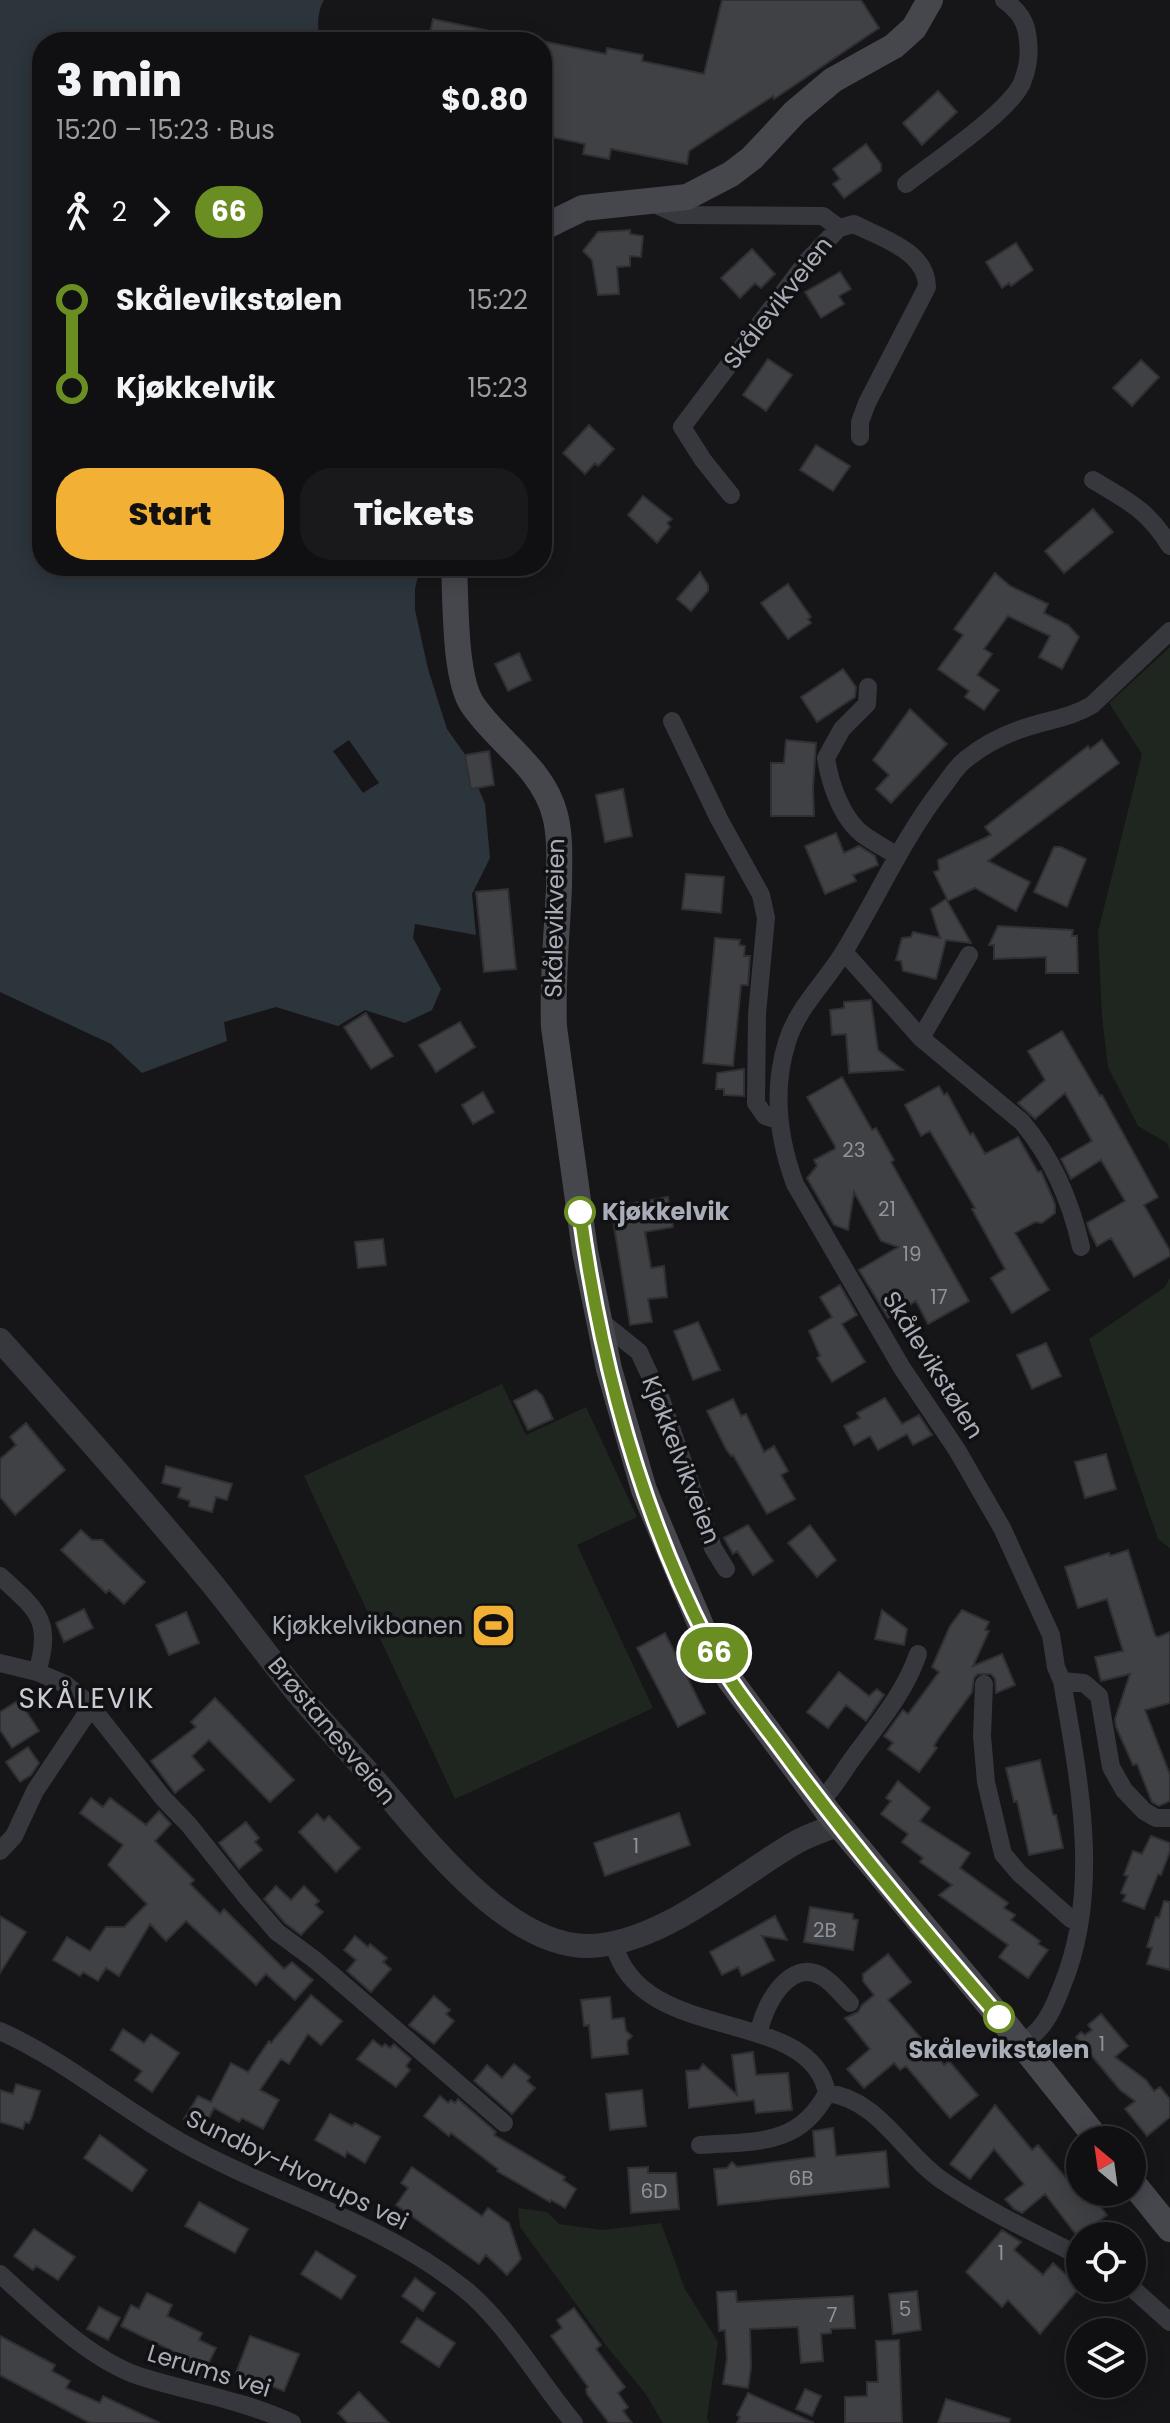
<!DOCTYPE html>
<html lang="en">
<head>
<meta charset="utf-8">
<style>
  body { margin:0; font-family:Poppins,sans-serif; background:#19191b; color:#f1f3f6; height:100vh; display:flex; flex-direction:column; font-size:30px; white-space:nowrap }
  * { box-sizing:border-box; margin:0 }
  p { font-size:26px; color:#9c9d9f }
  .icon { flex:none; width:44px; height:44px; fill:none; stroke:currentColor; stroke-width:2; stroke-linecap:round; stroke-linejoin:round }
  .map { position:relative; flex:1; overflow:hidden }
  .details { position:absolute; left:32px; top:32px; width:520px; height:544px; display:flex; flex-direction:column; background:#101012; border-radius:32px; box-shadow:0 4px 20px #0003,0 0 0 2px #303032 }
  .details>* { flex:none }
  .badge { padding:0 16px; border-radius:26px; font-size:28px; line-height:52px }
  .needle { width:52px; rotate:331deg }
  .controls { position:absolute; left:1066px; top:2126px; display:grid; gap:16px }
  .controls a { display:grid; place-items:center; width:80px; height:80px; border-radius:50%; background:#101012; box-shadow:0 4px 20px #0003,0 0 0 2px #303032; font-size:40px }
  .map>.badge { position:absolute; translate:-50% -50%; box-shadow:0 0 0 4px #fff }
  .legs { display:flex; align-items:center; gap:12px; height:88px; padding:0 24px; font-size:26px }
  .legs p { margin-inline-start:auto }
  .head { display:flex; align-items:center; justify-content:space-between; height:136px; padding:0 24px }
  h1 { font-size:44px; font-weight:800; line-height:60px }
  .primary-button { display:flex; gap:16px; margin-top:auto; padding:16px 24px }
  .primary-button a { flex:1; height:92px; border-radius:32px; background:#f2b134; color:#111; font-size:32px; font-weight:800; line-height:92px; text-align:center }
  .primary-button a+a { background:#19191b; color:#f1f3f6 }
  ul { padding:0 24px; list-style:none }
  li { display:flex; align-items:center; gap:28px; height:88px; font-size:30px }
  li i { display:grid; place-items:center; width:12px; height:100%; margin:0 10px; background:currentColor }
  li i::after { content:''; width:20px; height:20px; margin:-10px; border:6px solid; border-radius:50%; background:#101012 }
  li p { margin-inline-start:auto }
  li:first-child i { background:linear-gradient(#0000 50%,currentColor 0) }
  li:last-child i { background:linear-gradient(currentColor 50%,#0000 0) }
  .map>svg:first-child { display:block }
  .green { fill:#1e261f }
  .water { fill:#2c353c }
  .pier { fill:#161618 }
  .building { fill:#404145; stroke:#303034; stroke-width:2 }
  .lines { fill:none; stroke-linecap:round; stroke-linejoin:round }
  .minor { stroke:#37383d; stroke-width:18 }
  .tertiary { stroke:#37383d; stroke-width:24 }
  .secondary { stroke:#45474d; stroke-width:26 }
  .line-1-casing { stroke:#fff; stroke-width:18 }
  .line-1 { stroke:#6b8e23; stroke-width:12 }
  .stop-1-dot { fill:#fff; stroke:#6b8e23; stroke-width:4 }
  .labels { text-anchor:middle; stroke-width:7; stroke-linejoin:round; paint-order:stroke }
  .number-label { font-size:20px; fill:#8e929b }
  .street-label { font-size:24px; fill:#a8adb8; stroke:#111113 }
  .stop-label { font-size:24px; font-weight:bold; fill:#a8adb8; stroke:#111113; text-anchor:start }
  .poi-label { font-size:24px; fill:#a8adb8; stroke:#111113; text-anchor:end }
  .quarter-label { font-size:28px; letter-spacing:2px; fill:#c9ccd4; stroke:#111113 }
</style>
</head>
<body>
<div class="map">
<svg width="1170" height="2423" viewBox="0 0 1170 2423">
  <rect width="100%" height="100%" fill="#161618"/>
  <path class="green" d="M1170,647V1151L1167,1143L1138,1126L1108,1067L1102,1016L1098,932L1142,754L1109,703Z
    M1170,1278V1548L1158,1539L1089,1339L1165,1287Z
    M502,1384L526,1435L586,1407L637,1517L577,1545L653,1708L455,1799L304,1476Z
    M518,2208L547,2212L559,2224L602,2230L661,2223L685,2289L718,2342L707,2418L709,2423H663L645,2393L608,2348L520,2227Z"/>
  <path class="water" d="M0,0H324C317,12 317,28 320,42H42V566H415L418,576L415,589V610L428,669L447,729L464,753L485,804L490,858L472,894L476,935L415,924L413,938L441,989L432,1010L405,1023L365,1010L338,1026L276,1007L224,1022L227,1041L142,1073L111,1044L0,992Z"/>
  <path class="pier" d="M349,740L379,783L363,793L333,751Z"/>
  <path class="building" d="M722,0H861L879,28L774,99L773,96L689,151L687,164L611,149L609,159L583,154L585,144L542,135V41L606,54L607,48L643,55L642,61L704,74Z
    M433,19L504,34L503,42H428Z
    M938,91L957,112L922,145L903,123Z
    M866,144L881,164V171L844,198L833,184L840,179L833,169Z
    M630,230V234L643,236L641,257L630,256V266L617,267L619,294L598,295L592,260L583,251L598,232Z
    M1016,243L1033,270L1011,286L1009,283L1002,288L986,262Z
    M752,249L775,274L761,288L755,283L740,298L721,278Z
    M840,272L851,289L839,296L844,304L821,318L805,292Z
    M768,359L792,375L766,411L743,395Z
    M1141,360L1159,377L1132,406L1113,388Z
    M589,425L614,449L598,466L595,463L585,474L563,453Z
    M816,445L850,466L833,491L800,470Z
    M643,496L672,519L667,523L670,527L657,543L628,515Z
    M1093,509L1113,532L1064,573L1045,551Z
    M700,572L708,585V591L691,611L677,599Z
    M995,573L1010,586L1048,604L1044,613L1068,625L1079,637L1062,669L1039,657L1050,636L1008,616L984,649L992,654L977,675L999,690L984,710L965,697L969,691L938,669L963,635L954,629Z
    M788,584L811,617L808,619L811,623L788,639L761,603Z
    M519,653L531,680L508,691L495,664Z
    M843,669L856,687L855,697L817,722L801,697Z
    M910,709L947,744L891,803L876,789L889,775L873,760Z
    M786,740L816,743L813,788L814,816H771V763H784Z
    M1102,740L1119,763L988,861L1030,882L1016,911L975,888L948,901L934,872L939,870L938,860L991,835L985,827L1088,746L1090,749Z
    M489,751L494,785L471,789L465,755Z
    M623,789L632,836L605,842L596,795Z
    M836,833L844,853L859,846L875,856L878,865L853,875L856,881L825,894L805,846Z
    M1054,847H1061L1086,859L1067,907L1034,892Z
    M686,874L724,877L721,913L682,909Z
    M508,889L516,969L484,972L476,892Z
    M946,899L971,943L946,940L936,979L903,971L901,961L896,960L902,938L911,937L913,932L940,938L931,909Z
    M998,926L1073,930L1072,936H1077L1078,973H1046V957L994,959V945H989Z
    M715,938L740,940L739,945L745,946L744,956H750L748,985H741L733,1066L703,1063Z
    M871,1000L878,1050L903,1070L849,1073L846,1034L832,1035L830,1010L844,1008V1002Z
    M366,1013L393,1056L371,1069L344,1027Z
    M460,1022L475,1047L436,1072L419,1045Z
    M1062,1031L1100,1096L1102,1095L1158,1197L1144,1205L1170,1251V1256L1134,1277L1111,1238L1097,1246L1090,1232L1087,1223L1125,1201L1101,1160L1071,1179L1061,1159L1092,1141L1065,1093L1035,1119L1018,1103L1045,1080L1028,1051Z
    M744,1069V1096L724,1095V1089H716L717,1073Z
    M842,1077L872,1130L876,1128L894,1160L891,1162L969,1301L928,1324L916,1301L888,1318L859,1270L898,1247L881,1241L854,1192L848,1230L834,1225L807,1178L817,1166L814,1160L835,1149V1146L807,1097Z
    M939,1086L944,1095L947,1093L970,1135L973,1133L985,1154L1018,1137L1038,1172L1041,1171L1055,1204V1213L1042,1223L1035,1222L1015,1233L1049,1290L1012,1313L991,1278L1005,1269L972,1209L975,1208L930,1131L921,1136L905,1105Z
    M483,1092L494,1112L473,1124L462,1105Z
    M668,1197L673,1227L645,1232L651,1268L664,1266L667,1297L648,1299L652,1322L630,1325L611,1207Z
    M383,1239L386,1265L358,1268L355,1242Z
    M840,1285L857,1315L842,1324L865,1362L832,1382L817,1358L820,1356L809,1331L832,1317L820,1297Z
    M698,1322L720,1370L693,1380L674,1331Z
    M1046,1343L1061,1376L1032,1389L1017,1355Z
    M536,1390L542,1395L553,1419L528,1430L514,1401Z
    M885,1398L902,1424L919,1415L932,1435L913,1445L907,1434L878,1450L870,1436L854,1445L844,1426L860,1418L857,1413Z
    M733,1399L741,1416L746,1414L764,1452L774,1446L788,1471L781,1475L795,1499L767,1514L733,1455L731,1456L726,1449L707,1411Z
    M26,1423L65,1470L15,1515L0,1497V1459L16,1445L10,1437Z
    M1106,1454L1116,1489L1085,1498L1075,1462Z
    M166,1466L232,1484L227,1500L216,1497L212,1512L189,1506L190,1501L178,1497L181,1488L162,1483Z
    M748,1525L773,1561L753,1575L737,1551L733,1554L724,1538Z
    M810,1525L836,1560L817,1577L788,1543Z
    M81,1530L92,1540H102L145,1582L124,1604L109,1590L106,1593L61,1550Z
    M1128,1550L1155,1635L1158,1637L1170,1632V1703L1145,1710L1170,1775V1801L1159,1806L1152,1802L1137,1764L1133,1765L1116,1727L1115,1719L1130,1674L1101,1681L1095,1657L1123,1651L1107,1599L1078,1608L1065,1567L1109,1553L1110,1556Z
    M84,1609L93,1628L64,1642L56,1623Z
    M882,1610L907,1629L904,1645L875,1639Z
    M962,1610L989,1622L985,1630L989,1631L973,1666L1002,1654L1015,1685L996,1693L995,1679L991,1674H978L974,1678L972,1692L938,1739L934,1746L937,1748L919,1772L888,1749L893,1743L884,1736L903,1710L908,1714L939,1672L932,1667L950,1626Z
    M186,1612L199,1643L169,1655L156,1625Z
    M665,1633L705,1713L678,1727L637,1648Z
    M839,1672L869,1696L877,1689L884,1695L866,1721L846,1705L828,1728L807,1712Z
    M215,1698L294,1780L270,1802L209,1740L192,1756L204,1770L175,1793L151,1761L196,1727L191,1722Z
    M19,1700L39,1731L12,1748L0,1730V1712Z
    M28,1747L39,1763L31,1775L20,1782L6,1762Z
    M1040,1760L1053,1815H1056L1063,1848L1029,1855L1017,1801L1014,1802L1006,1768Z
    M898,1781L930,1808L920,1821L970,1853L960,1868L1008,1903L1004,1908L1015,1915L1011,1920L1040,1941L1038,1944L1048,1950L1028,1978L999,1957L1008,1945L939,1895L952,1885L920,1862L923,1858L902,1842L908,1834L881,1814L891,1801L886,1798Z
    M91,1798L103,1807L110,1798L146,1825L159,1811L171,1824L155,1841L194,1880L190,1884L220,1914L224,1909L284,1969L292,1962L313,1980L295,2000L266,1974L256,1985L186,1921L166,1941L150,1924L119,1976L106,1968L98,1981L83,1972L80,1976L53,1960L67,1937L90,1951L106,1927H124L147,1904L108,1865L123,1845L80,1813Z
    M679,1813L690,1845L605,1876L594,1843Z
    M317,1814L324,1821L329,1816L360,1848L336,1872L299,1832Z
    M246,1822L259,1838L255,1842L262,1850L239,1869L219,1843Z
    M1151,1836L1170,1843V1851L1161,1875L1158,1874L1144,1909L1123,1901L1126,1895L1121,1893L1128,1876L1124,1875L1133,1851L1142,1854Z
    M276,1886L291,1900L304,1886L319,1901L315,1905L323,1912L301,1935L285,1923L264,1899Z
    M1164,1901L1170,1902V1970L1147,1964L1152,1948L1147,1947L1156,1917L1159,1918Z
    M810,1907L853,1914V1919L858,1920L853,1950L804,1942Z
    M0,1916L26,1932L0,1973Z
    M775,1916L787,1940L762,1936L774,1960L742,1976L738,1967L722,1975L710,1952Z
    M355,1936L368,1947L370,1944L387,1958L383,1962L391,1969L371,1992L347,1971L356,1960L344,1950Z
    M888,1954L911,1982L888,2000L944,2065L949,2061L978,2095L950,2118L906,2066L900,2070L894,2063L864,2088L847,2069L870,2049L845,2018L858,2012L862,2005L874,1995L863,1981V1974Z
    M311,1995L342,2021L321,2045L308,2034L289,2064L281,2059L260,2090L279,2100L263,2129L242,2118L239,2122L214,2108L204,2128L184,2119L198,2096L211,2102L231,2063L248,2072L269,2041L271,2043Z
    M434,1996L450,2010L446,2014L454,2021L434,2044L409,2025Z
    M610,1997L612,2019L624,2018L626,2031L632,2036L627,2041L628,2054L592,2058L589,2025L584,2026L581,2000Z
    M1101,2014L1128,2046L1115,2057L1146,2080L1154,2091L1160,2087L1170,2099V2117L1147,2136L1125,2109L1135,2101L1120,2090L1076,2037L1081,2032L1085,2035L1092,2030L1088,2025Z
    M123,2029L144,2043L151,2034L179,2053L152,2092L135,2080L142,2071L111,2050Z
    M373,2040L382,2047L385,2044L390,2048L394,2044L411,2059L406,2066L410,2070L396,2087L357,2059Z
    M753,2052L756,2075L788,2073L792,2110L756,2113L754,2100L689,2108L686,2071L699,2070L703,2064L737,2095L732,2055Z
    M514,2064L530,2077L527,2081L535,2088L512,2114L474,2081L487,2065L502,2078Z
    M16,2084L40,2091L32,2117L29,2123L25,2122L23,2129L0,2122V2090L13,2094Z
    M642,2090L646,2126L610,2130L606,2094Z
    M440,2096L448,2103L451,2100L455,2103L458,2099L496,2132L494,2135L565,2177L563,2180L576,2189L565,2208L551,2200L550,2202L497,2171L498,2169L451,2133L449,2136L424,2116Z
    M995,2105L1032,2150L1038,2145L1077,2191L1080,2189V2192H1089L1107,2215L1078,2237L1045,2194L1022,2213L1014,2209L1005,2199L1024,2184L994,2149L970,2179L950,2164Z
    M330,2114L352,2126L355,2123L380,2137L365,2163L347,2152L345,2157L315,2140Z
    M833,2128L836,2156L886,2151L889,2187L718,2205L714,2169L727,2168L732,2162L737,2167L815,2157L813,2131Z
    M100,2135L147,2170L132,2191L84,2158Z
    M412,2167L482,2216L488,2208L509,2223L521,2259L507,2275L486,2255L479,2264L396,2205L408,2188L401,2183Z
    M648,2167V2173H676L679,2209L631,2213L628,2168Z
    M199,2202L248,2229L235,2253L185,2226Z
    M34,2229L75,2257L58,2280L36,2266L33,2270L14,2256Z
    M1002,2230L1021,2242L1014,2250L1043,2275L1053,2263L1080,2287L1040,2334L1008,2300L1002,2307L966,2272Z
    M316,2251L356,2276L341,2299L301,2274Z
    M415,2278L435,2293L423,2311L402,2296Z
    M736,2291L737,2302L853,2296L855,2328L831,2329V2333L821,2334L823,2361L801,2363L798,2327L750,2329L751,2367L748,2388L723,2384L727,2359L725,2330L719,2331L717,2292Z
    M917,2291L921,2330L893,2334L889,2294Z
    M147,2293L172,2305L167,2316L202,2333L199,2340L216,2348L201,2379L182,2370L185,2357L121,2326L131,2305L139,2309Z
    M99,2307L120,2318L108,2340L87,2329Z
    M574,2308L601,2345L596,2349L625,2387L618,2393L628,2407L623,2411L632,2423H609L587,2394L586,2389L588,2387L551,2336L562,2328L557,2320Z
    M417,2318L455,2343L439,2367L401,2342Z
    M0,2336L55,2365L52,2371L70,2381L66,2388L100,2403L103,2396L160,2423H90L0,2375Z
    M250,2336L299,2354L284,2391L236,2373Z
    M899,2340L902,2423H845V2397L867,2396V2382H878L876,2341Z
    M805,2389L821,2396L812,2416L796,2409Z
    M359,2392L389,2423H348L338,2413Z
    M748,2393L814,2423H737L740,2417L737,2415Z
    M946,2399L1010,2419L1009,2423H938Z"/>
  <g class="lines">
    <path class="minor" d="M906,184C934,162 1009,112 1022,83C1028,68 1030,56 1028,41C1027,22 1019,11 1004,0
      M650,202L679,215L823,216L839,228L854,224C881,238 927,251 927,287L867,403L860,422V437
      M1093,480C1128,501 1148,510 1170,546
      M731,495L703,460L682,427L808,260L839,228
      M868,687L867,704L842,729L826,758C830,784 842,820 865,836C875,843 887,849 897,856
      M672,721L719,819L761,895L766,918L757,1014L756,1103L765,1116L779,1120
      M844,952L921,1038L1022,1122C1052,1158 1071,1202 1081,1247
      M921,1038L969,955
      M598,1323L608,1327L639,1352L661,1399L713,1548L726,1569
      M0,1576C37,1610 53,1620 37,1672
      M0,1663L37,1672L65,1684L89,1704L163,1798L189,1825L244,1894L277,1932L315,1960L504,2123
      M1062,1681L1084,1683L1099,1696L1111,1767L1124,1790L1144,1811L1156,1818H1170
      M984,1684L982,1736L986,1782L1003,1854L1019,1873L1071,1919L1079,1923
      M819,1802C834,1789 840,1776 850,1762C875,1727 904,1695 918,1654
      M0,1851L14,1836L35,1791L85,1716L89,1704
      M614,1944C640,2046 810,2005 827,2093C879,2099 903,2154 943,2181C986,2210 1034,2233 1080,2256
      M0,2031C65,2060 119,2107 181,2142C273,2194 378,2220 462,2287C504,2319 539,2382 574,2423
      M759,2034C762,2008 790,1955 823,1977C833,1983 842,1995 850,2003
      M1020,2045C1026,2040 1034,2035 1039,2029C1050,2017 1056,2001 1062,1986C1102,1890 1079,1780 1062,1681L1056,1667L1051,1635L1002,1528L957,1450L902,1368L795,1184C778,1138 772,1090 787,1042C798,1006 827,981 845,950C878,896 903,838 942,788C949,779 956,767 965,760C987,742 1014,730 1041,723C1059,718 1075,715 1092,705L1170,631
      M700,2145C754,2141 799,2147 827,2093
      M0,2274C39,2309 89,2359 139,2376C189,2392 243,2400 292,2423
      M1132,2288L1170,2322"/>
    <path class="tertiary" d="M0,1340C73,1421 145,1502 214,1586C243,1622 270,1660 300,1696C323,1723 348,1750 372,1777C422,1834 506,1948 590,1946C660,1944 734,1879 793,1844C806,1836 822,1831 837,1825"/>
    <path class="secondary" d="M542,228L583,208L687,197L731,174L752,158L795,112L833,80L894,46L914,28L930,0
      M454,566C456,601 454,676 472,704C497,742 543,767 555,815C561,838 559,864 559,887C557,934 552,981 554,1027L585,1251L609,1369L644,1490L707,1640L730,1680L828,1812L1007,2026L1098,2140
      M1132,2182L1170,2229"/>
  </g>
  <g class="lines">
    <defs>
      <path id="line-1" d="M580,1212C600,1359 639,1507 707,1640C727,1681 758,1717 785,1754C852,1845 925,1932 999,2017"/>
    </defs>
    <use href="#line-1" class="line-1-casing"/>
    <use href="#line-1" class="line-1"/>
  </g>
  <defs>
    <symbol id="stadium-square" viewBox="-11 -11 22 22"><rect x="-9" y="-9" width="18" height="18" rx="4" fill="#f2b134" stroke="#111113"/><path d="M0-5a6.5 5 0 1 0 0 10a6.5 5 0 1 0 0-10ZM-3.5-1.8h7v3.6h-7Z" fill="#111"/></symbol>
  </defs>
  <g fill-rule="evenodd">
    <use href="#stadium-square" x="468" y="1600" width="51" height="51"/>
  </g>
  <g class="stop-1-dot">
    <circle cx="580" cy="1212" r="14"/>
    <circle cx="999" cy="2017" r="14"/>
  </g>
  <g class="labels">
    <g class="number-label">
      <text x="854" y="1157">23</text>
      <text x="887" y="1216">21</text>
      <text x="912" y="1261">19</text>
      <text x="939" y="1304">17</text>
      <text x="636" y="1853">1</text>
      <text x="825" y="1937">2B</text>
      <text x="1102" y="2051">1</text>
      <text x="801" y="2185">6B</text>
      <text x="654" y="2198">6D</text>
      <text x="1001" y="2260">1</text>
      <text x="905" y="2316">5</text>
      <text x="832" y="2322">7</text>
    </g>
    <g class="street-label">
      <text transform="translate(778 303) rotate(-52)" y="8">Skålevikveien</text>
      <text transform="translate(555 918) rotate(-89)" y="8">Skålevikveien</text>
      <text transform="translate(933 1365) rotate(58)" y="8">Skålevikstølen</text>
      <text transform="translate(681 1460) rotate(69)" y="8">Kjøkkelvikveien</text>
      <text transform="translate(332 1731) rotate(50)" y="8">Brøstanesveien</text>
      <text transform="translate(297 2170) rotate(26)" y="8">Sundby-Hvorups vei</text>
      <text transform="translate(209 2371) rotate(17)" y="8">Lerums vei</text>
    </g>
    <g class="stop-label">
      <text x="602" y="1220">Kjøkkelvik</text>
      <text x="999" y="2058" text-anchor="middle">Skålevikstølen</text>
    </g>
    <g class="poi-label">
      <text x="463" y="1634">Kjøkkelvikbanen</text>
    </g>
    <g class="quarter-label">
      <text x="87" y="1708">SKÅLEVIK</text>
    </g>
  </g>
</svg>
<div class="controls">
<a><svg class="needle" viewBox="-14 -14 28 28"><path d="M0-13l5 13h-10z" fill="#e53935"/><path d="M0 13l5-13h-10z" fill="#9c9d9f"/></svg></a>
<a><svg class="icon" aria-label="locate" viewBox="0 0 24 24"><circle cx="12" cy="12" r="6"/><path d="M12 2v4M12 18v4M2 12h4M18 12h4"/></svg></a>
<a><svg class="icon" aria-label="layers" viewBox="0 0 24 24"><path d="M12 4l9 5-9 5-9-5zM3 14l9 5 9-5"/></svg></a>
</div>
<b class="badge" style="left:714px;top:1653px;background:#6b8e23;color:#fff">66</b>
<section class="details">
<div class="head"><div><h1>3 min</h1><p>15:20 – 15:23 · Bus</p></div><b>$0.80</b></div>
<div class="legs"><svg class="icon" aria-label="walk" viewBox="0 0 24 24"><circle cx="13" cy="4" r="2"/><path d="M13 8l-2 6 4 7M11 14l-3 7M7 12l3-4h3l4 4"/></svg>2<svg class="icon" aria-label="forward" viewBox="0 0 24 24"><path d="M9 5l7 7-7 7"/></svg><b class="badge" style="background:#6b8e23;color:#fff">66</b></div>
<ul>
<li><i style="color:#6b8e23"></i><b>Skålevikstølen</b><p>15:22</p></li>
<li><i style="color:#6b8e23"></i><b>Kjøkkelvik</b><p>15:23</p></li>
</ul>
<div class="primary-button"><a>Start</a><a>Tickets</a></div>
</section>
</div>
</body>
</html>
